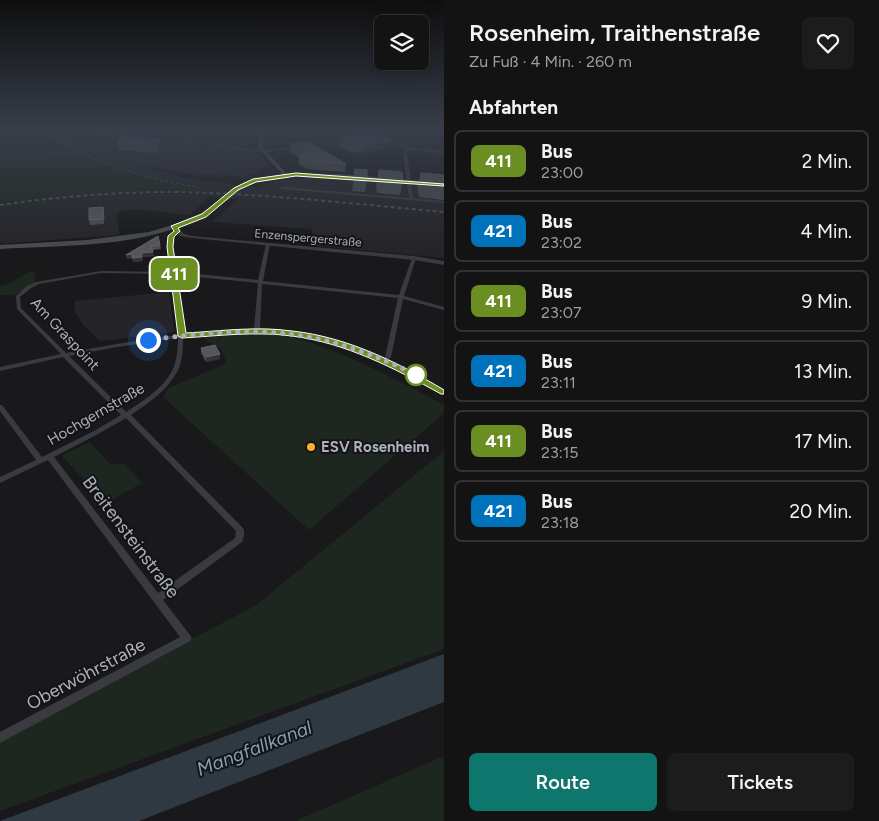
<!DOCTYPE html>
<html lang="de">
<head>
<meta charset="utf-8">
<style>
  body { margin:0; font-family:Figtree,sans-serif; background:#1c1c1d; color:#f1f3f6; height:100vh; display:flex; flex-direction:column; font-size:19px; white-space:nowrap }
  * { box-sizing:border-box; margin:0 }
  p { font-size:16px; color:#9d9ea0 }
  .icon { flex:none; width:28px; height:28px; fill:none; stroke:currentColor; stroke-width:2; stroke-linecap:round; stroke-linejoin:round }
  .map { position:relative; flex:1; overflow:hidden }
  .side { display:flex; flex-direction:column; background:#131314; width:435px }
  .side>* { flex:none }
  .badge { padding:0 10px; border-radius:8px; font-size:18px; line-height:32px }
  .tools { position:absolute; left:374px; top:15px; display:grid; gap:10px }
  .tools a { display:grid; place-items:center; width:55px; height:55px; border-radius:8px; background:#131314; box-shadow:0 2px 12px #0003,0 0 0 1px #323234; font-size:25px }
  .you { position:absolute; width:25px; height:25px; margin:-12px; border:4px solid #fff; border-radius:50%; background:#1a73e8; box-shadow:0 0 0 8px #1a73e833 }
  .map>.badge { position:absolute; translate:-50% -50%; box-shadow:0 0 0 2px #fff }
  h2 { padding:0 25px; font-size:19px; line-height:45px }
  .round { display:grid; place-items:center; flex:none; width:52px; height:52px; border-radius:8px; background:#1c1c1d }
  .head { display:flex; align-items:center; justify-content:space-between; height:85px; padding:0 25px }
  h1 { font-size:24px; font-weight:600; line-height:38px }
  .cta { display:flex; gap:10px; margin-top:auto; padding:10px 25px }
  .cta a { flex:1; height:58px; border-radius:8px; background:#0f766e; color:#fff; font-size:20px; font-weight:600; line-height:58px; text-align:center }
  .cta a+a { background:#1c1c1d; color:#f1f3f6 }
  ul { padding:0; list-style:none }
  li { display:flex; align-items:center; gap:15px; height:62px; margin:0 10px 8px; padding:0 15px; border:2px solid #323234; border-radius:8px }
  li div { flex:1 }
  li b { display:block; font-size:19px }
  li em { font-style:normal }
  li .badge { min-width:55px; font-weight:700; text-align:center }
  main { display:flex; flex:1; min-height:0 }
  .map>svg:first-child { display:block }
  .built { fill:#252529 }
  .green { fill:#1e271f }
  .water { fill:#2e3941 }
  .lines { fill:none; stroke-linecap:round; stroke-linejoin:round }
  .stream { stroke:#2e3941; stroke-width:1 }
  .minor-tunnel { stroke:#36373b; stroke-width:3; stroke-dasharray:3 2; stroke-linecap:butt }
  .minor { fill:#3a3b41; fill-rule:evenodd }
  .tertiary { fill:#3a3b41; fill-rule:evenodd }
  .secondary { fill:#484a51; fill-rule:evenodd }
  .rail-far1 { stroke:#4d4f56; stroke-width:1; stroke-dasharray:3 2.5; stroke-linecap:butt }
  .rail { stroke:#4d4f56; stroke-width:2; stroke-dasharray:4 3; stroke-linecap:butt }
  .secondary-bridge-far1 { stroke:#484a51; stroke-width:4.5 }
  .secondary-bridge { stroke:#484a51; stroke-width:5.5 }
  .wall { fill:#4a4c50 }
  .shaded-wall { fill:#323336 }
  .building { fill:#55565c; stroke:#62646b }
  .line { fill:#6b8e23; stroke:#fff }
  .walk { stroke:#abb0bc; stroke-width:5; stroke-dasharray:0 9 }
  .stop-dot { fill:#fff; stroke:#6b8e23; stroke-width:2.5 }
  .poi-dot { fill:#fdb030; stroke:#141416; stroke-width:2 }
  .labels { text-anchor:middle; stroke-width:4; stroke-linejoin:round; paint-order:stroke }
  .far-street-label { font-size:12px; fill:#abb0bc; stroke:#141416 }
  .street-label { font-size:15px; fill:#abb0bc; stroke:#141416 }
  .poi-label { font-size:15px; font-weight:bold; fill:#abb0bc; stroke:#141416; text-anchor:start }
  .near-street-label { font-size:18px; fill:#abb0bc; stroke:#141416 }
  .near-water-label { font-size:19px; font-style:italic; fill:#80a0b8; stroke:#141416 }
</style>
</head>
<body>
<main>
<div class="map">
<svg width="444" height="821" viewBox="0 0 444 821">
  <rect width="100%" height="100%" fill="#19191b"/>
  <path class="built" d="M43,131H113L116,144L161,141L175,136L203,143L196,147L207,149L213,146L259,154L267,164L259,172L245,177L203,174L201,176L130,163L190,179L260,188L262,185L277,181L315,177L444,187V258L317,246L311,229L212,222L238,199L209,197L190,215L134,209L120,211L116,215L120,235L0,244V205L108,194L208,193L210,191L126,172L71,152Z
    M169,292L174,332L100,341L84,326L74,310L75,301Z"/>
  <path class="green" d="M0,131H43L71,152L126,172L211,191L208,193L108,194L0,205Z
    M33,271L36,273L34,284L14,295H0V286C14,285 20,274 33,271Z
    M276,333C336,347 390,376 444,405V413L309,530L163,397L169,388L227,363L221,349L203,338Z
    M90,442L110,464H124L142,483L106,503L62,456Z
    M444,451V649L0,811V739L255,606Z
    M444,756V821H296Z"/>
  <path class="water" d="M444,654V702L139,821H0Z"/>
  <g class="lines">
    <path class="stream" d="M44,131L74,153
      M47,152L62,153
      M65,153H72"/>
    <path class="minor-tunnel" d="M282,188L290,187L298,190"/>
    <path class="minor" d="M158,131H164L227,146L264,151L347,138L348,139L264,153L227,148Z
      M222,131H224V132L223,133Z
      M379,131H386L371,135L370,134Z
      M384,137L412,148L444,151V153L411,150L407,152L413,198L444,201V203L282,189L280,188L282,187L409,198L403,152L409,149L384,139Z
      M176,230L179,231L173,236L172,247L177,272L258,280L266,244L268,243L270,244L263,281L399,295L412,258L416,257V258L404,296L444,307V310L403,299L391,357L389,360L416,374L444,389V394C437,391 431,387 424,383C410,375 397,368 383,362C356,350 327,340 298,336C260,330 221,333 183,337C183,348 183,362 177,372C167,391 148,403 131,415L243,528C245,532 244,538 242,542L163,600L190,635L192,638L190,641L0,743V732L180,637L48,460L0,483V477L36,460L0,411V405H2L42,457L94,431L121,415L63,357L0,371V367L61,354L17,309L16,297V296L27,286L36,282L101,271L172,272L168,247L169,236ZM101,273L173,274L177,310L178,335L117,344L66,353L21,308L20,297L31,288L39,284ZM177,275L258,283L254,329L218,331L183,334L182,310ZM262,284L398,298L385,357L384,358C342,341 305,331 260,329ZM178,338C178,348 177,360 173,369C165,387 142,402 126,412L69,356L117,347ZM126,418L236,531L235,538L158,593L54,457L98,434Z"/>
    <path class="tertiary" d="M172,226H176L184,234L192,236L414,256L444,261V265L414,260L192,238L180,236L172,228Z"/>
    <path class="secondary" d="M260,131H264L263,148L287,174H343L444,183V185L370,178L316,176H291L267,179L243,185V183L267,177L283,175L259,148Z
      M224,197L226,198V200C219,205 212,212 204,216C145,248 65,245 0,249V245L87,240L149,232L176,224L201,213Z"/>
    <path class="rail-far1" d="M51,131C94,167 147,178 201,188"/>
    <path class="rail" d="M0,205C57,197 114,192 171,192C262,193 353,204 444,212"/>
    <path class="secondary-bridge-far1" d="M235,191L245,184"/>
    <path class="secondary-bridge" d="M224,199L237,190"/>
  </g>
  <path class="wall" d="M99,131H109L108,134L99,135Z
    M128,137L161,139L162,147L158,153L118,150L117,142Z
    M390,138V139L392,140L390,147L362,153L351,152L339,146L340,139Z
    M290,144L346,164L345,172L307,169L298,164L299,157L290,152Z
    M355,169L367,179L365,192L352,191Z
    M379,170L403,182L400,195L377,193L376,183Z
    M421,173L444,175V200L419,197L417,186Z
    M103,207L104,224L90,225L89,220Z
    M158,236L161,249L152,250L154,256L142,257L143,261L133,262L132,258L127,259L126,255Z
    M201,348L220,354V359L206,362L201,353Z"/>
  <path class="shaded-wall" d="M390,138L389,140H392L390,147L362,153L363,145Z
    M161,139L162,147L158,153L157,145Z
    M153,252L154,256L142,257L143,261L133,262L132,258L141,253Z
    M132,254V258L127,259L126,255Z
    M220,354V359L206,362V357Z"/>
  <path class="building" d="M373,131L390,138H388L392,140L363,145H352L340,139Z
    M128,132V137L161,139L157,145L117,142Z
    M307,141L346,164L308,161L299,156L308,154L290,144Z
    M355,169L367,170V179L354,178Z
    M379,170L402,172L403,182L379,180Z
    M421,173L444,175V186L422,184Z
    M103,207L104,219L89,220V208Z
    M158,236L160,245L151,246L153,252L141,253L142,257L132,258V254L126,255Z
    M215,345L220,354L206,357L201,348Z"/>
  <linearGradient id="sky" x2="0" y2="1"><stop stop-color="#0e0e0f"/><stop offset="0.53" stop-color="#383e4a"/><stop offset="1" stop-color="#383e4a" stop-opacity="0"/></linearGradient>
  <rect width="444" height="246" fill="url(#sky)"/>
  <path class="line" d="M296,173L444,184V186L296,176L256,182L238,190L206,217L178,228L180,231L174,237L173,247L186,333C221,331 257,326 292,331C348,337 399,363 444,390V394H441C394,368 346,343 292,336C256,331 218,336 182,338L178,336L167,247L168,236L174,231L171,226L202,214L234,188L253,179Z"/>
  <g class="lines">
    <path class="walk" d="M148,340C255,326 318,326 416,375"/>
  </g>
  <circle class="stop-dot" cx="416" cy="375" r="10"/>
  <circle class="poi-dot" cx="311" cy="447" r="5"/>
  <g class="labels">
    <g class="far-street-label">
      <text transform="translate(308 238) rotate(5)" y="4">Enzenspergerstraße</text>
    </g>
    <g class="street-label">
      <text transform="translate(65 334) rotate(47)" y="5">Am Graspoint</text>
      <text transform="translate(96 414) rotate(-30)" y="5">Hochgernstraße</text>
    </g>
    <g class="poi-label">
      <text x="321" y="452">ESV Rosenheim</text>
    </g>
    <g class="near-street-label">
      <text transform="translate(131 537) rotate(53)" y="6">Breitensteinstraße</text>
      <text transform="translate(86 674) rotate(-28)" y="6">Oberwöhrstraße</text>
    </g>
    <g class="near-water-label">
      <text transform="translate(254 748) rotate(-21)" y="7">Mangfallkanal</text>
    </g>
  </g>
</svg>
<div class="tools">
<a><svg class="icon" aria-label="layers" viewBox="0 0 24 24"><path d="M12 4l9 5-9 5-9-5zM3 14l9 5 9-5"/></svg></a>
</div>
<div class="you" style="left:148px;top:340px"></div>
<b class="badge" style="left:174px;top:274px;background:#6b8e23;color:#fff">411</b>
</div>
<section class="side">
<div class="head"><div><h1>Rosenheim, Traithenstraße</h1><p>Zu Fuß · 4 Min. · 260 m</p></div><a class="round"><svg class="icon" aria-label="heart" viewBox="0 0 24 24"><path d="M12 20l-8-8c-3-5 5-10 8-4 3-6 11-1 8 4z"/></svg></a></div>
<h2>Abfahrten</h2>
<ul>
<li><span class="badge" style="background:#6b8e23;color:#fff">411</span><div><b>Bus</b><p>23:00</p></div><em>2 Min.</em></li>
<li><span class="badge" style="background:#0072bc;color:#fff">421</span><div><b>Bus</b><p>23:02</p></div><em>4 Min.</em></li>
<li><span class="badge" style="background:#6b8e23;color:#fff">411</span><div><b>Bus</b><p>23:07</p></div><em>9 Min.</em></li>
<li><span class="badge" style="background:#0072bc;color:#fff">421</span><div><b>Bus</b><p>23:11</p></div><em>13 Min.</em></li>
<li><span class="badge" style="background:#6b8e23;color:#fff">411</span><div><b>Bus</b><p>23:15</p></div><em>17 Min.</em></li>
<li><span class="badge" style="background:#0072bc;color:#fff">421</span><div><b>Bus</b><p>23:18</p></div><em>20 Min.</em></li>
</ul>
<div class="cta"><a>Route</a><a>Tickets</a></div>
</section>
</main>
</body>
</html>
